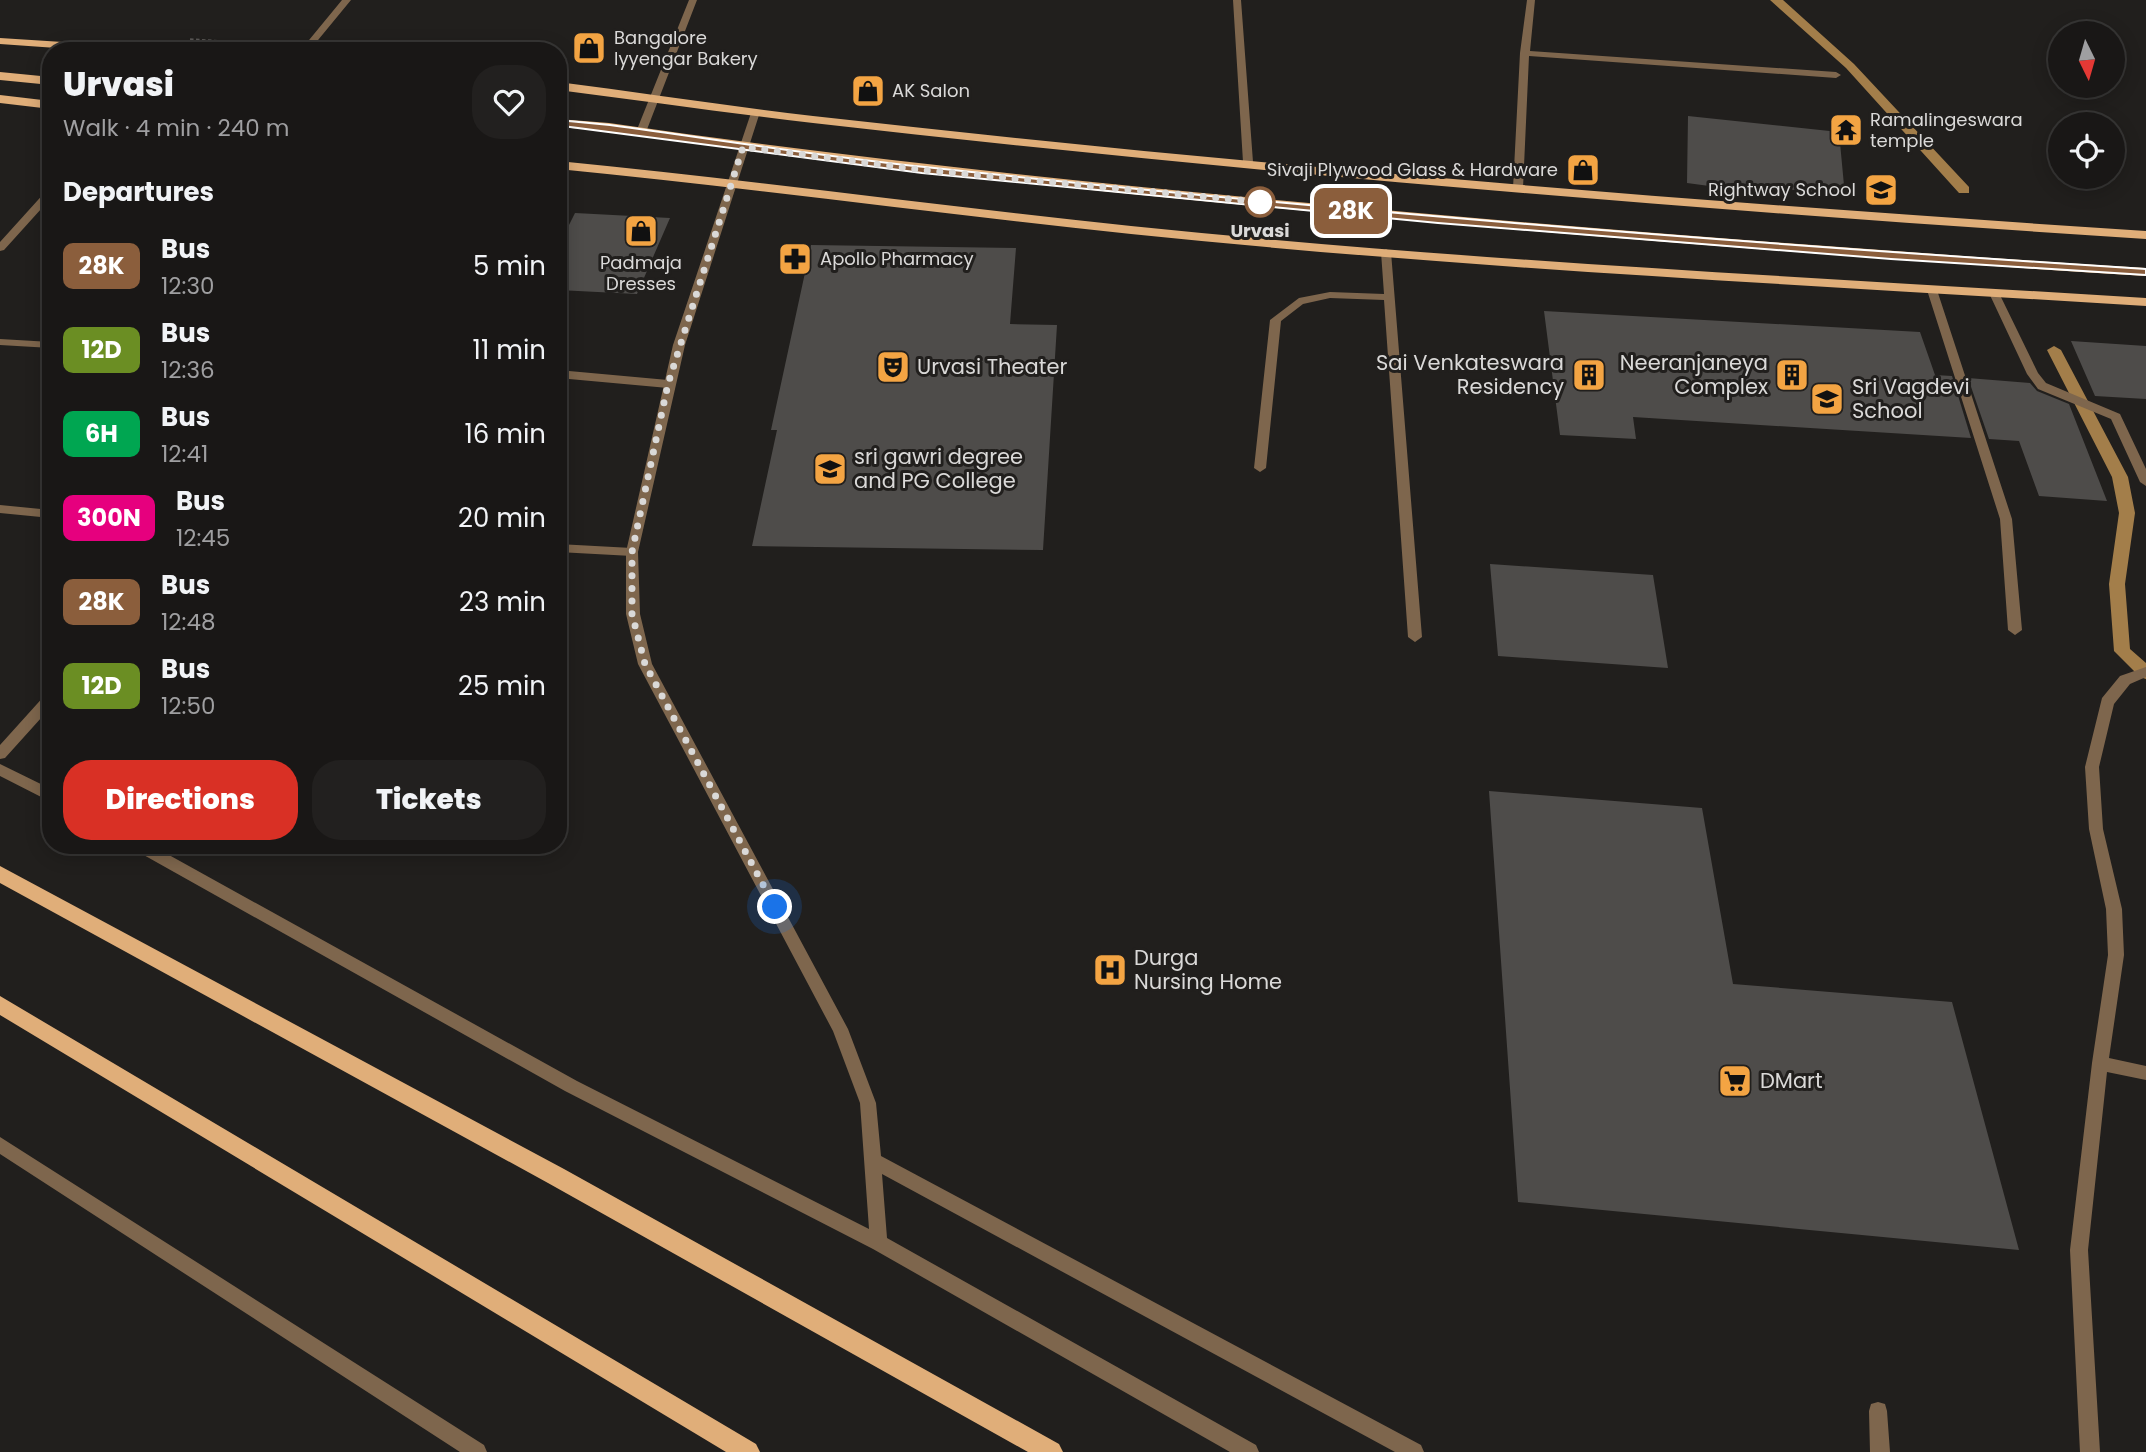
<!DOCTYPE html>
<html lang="en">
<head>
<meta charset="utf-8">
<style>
  body { margin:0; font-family:Poppins,sans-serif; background:#22201f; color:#f1f3f6; height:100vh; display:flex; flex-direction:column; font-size:26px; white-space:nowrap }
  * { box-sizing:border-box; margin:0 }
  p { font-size:23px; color:#9f9fa1 }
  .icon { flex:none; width:38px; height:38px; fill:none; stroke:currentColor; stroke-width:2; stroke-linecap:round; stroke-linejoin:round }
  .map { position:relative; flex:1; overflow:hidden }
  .side { position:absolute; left:42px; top:42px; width:525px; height:812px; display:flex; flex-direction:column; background:#191716; border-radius:28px; box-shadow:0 4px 18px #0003,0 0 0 2px #373635 }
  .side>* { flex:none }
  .badge { padding:0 14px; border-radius:10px; font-size:24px; line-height:46px }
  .needle { width:46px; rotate:175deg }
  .tools { position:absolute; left:2048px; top:21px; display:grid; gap:14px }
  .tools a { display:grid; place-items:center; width:77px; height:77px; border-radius:50%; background:#191716; box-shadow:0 4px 18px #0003,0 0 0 2px #373635; font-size:35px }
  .you { position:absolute; width:35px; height:35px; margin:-18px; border:5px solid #fff; border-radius:50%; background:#1a73e8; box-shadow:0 0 0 10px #1a73e833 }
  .map>.badge { position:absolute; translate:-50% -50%; box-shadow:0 0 0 4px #fff }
  h2 { padding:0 21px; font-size:26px; line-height:63px }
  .round { display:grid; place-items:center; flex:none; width:74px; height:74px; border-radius:28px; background:#22201f }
  .overview { display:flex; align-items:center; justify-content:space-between; height:119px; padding:0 21px }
  h1 { font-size:33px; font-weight:800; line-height:52px }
  .button { display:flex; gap:14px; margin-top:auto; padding:14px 21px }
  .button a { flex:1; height:80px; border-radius:28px; background:#d93025; color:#fff; font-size:28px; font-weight:800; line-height:80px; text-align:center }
  .button a+a { background:#22201f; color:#f1f3f6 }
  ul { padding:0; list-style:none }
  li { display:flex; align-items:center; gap:21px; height:84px; padding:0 21px }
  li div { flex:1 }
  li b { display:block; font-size:26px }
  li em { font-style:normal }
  li .badge { min-width:77px; font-weight:700; text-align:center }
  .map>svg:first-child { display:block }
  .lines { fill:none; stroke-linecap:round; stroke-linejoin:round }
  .stream { fill:#a37e4a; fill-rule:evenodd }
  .building { fill:#4e4c4a }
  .path { stroke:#5a5856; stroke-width:3.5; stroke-dasharray:3.5 2.5; stroke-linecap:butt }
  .service { fill:#7e664d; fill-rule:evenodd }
  .minor { fill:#7e664d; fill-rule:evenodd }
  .tertiary { fill:#7e664d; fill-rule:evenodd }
  .primary { fill:#e0ae79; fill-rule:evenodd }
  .line { fill:#8b5e3c; stroke:#fff; stroke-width:2 }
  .walk { stroke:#dad9d8; stroke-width:7; stroke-dasharray:0 12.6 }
  .stop-dot { fill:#fff; stroke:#8b5e3c; stroke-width:3.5 }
  .labels { text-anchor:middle; stroke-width:6; stroke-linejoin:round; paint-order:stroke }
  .far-poi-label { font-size:18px; fill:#dad9d8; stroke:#211f1d; text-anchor:start }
  .far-stop-label { font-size:18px; font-weight:bold; fill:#dad9d8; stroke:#211f1d }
  .poi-label { font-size:21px; fill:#dad9d8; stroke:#211f1d; text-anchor:start }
</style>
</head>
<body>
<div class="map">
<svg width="2146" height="1452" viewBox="0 0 2146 1452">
  <rect width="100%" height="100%" fill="#211f1d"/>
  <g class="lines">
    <path class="stream" d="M1770,0H1783L1854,64L1969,187V193H1959L1846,68Z
      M2054,346L2061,350L2128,477L2135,513L2125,584L2130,649L2146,663V679L2140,677L2114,651L2109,584L2119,513L2112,477L2047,350Z"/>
  </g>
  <path class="building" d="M1688,116L1839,132L1845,196L1754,185V192L1687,183Z
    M575,213L670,218L637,294L558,290V247Z
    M811,245L1016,248L1010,324L1057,325L1043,550L752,546L777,430H771Z
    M1544,311L1920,332L1935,375L1952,376L1971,438L1633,417L1636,439L1560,435Z
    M2071,341L2146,346V399L2095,396Z
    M1968,378L2030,383L2037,391L2069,404L2107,501L2039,496L2019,441L1989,439Z
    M1490,564L1653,575L1668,668L1498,656Z
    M1489,791L1702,808L1733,984L1952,1002L2019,1250L1518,1202Z"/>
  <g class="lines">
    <path class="path" d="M190,40L272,45"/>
    <path class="service" d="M1386,249L1391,252L1422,637L1415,642L1408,637L1384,300L1330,298L1303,304L1281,321L1266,468L1260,472L1254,468L1270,320L1299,298L1330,292L1384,294L1381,252Z
      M1932,287L1937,290L2012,519L2022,630L2015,635L2008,630L2000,519L1927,290Z
      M1994,290L1999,293L2038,373L2046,383L2120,414L2146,469V486L2140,482L2111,419L2038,389L2027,374L1989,293Z
      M1878,1402L1885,1404L1887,1411L1890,1452H1870L1869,1411L1871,1404Z"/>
    <path class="minor" d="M342,0H351L309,51H300Z
      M689,0H697L646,132L638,134L636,132Z
      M1233,0H1241L1253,162L1248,165L1243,162Z
      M1527,0H1535L1530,51L1836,72L1841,75L1836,78L1529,56L1523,188L1518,191L1513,188L1520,53Z
      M51,189V198L4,250L0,251V242L47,190Z
      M0,339L51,342V348L0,345Z
      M558,370L668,380L674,384L668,388L558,378Z
      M0,505L51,510V518L0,513Z
      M558,544L632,548L638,552L632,556L558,552Z
      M2146,667V677L2130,684L2114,704L2099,767L2103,829L2122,909L2124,955L2109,1058L2146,1066V1080L2107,1072L2088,1250L2100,1452H2080L2070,1250L2092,1063L2108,955L2106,909L2089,829L2085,767L2102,698L2120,676Z
      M51,693V707L5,758L0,759V745L46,694Z"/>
    <path class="tertiary" d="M752,110L760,112L685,345L638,552L640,614L652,664L848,1029L876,1103L881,1156L1421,1445L1424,1452H1395L882,1174L887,1238L1256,1445L1259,1452H1230L873,1249L565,1091L133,849L131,845H151L577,1081L869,1229L860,1103L833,1031L638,664L626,614V552L673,345Z
      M0,764L51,789V802L0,776Z
      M0,1137L484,1445L487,1452H460L0,1154Z"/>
    <path class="primary" d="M0,38L157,48L163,51H99L0,44Z
      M0,72L51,77V85L0,80Z
      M558,82C643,93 728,106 813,116C1256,166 1701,202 2146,231V239C1701,210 1256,174 813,123C728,113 643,101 558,90Z
      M0,95L51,101V109L0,103Z
      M558,119L609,123C834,156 1061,180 1287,201C1573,228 1859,250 2146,268V276C1859,258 1573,236 1287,209C1061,188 834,164 609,131L558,127Z
      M558,161C750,180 940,206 1131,226C1468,261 1808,277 2146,298V306C1808,285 1468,269 1131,234C940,214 750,188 558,169Z
      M0,866L564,1169L1059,1444L1063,1452H1028L548,1183L0,883Z
      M0,996L756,1444L760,1452H726L0,1015Z"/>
  </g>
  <path class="line" d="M558,120L610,125C714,139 819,156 925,167C1331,211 1738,243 2146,269V275L1891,259L1438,223L922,173L555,125L553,123Z"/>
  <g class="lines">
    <path class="walk" d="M775,907L645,664L632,614V552L668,384L743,147L922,170L1260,202"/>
  </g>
  <defs>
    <symbol id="shop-square" viewBox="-11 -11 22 22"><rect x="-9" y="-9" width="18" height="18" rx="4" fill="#f3a443" stroke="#211f1d"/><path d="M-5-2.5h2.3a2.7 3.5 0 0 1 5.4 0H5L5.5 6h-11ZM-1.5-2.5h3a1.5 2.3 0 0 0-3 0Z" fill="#111"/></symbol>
    <symbol id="temple-square" viewBox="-11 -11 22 22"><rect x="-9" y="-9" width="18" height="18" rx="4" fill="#f3a443" stroke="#211f1d"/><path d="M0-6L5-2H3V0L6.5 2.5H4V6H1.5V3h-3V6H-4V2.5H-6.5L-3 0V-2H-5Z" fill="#111"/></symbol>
    <symbol id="school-square" viewBox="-11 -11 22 22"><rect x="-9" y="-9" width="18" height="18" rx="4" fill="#f3a443" stroke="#211f1d"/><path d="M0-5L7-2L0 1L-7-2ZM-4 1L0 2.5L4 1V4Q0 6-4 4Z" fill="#111"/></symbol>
    <symbol id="pharmacy-square" viewBox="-11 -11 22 22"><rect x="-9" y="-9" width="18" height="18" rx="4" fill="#f3a443" stroke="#211f1d"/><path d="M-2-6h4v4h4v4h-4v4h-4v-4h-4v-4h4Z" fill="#111"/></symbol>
    <symbol id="theatre-square" viewBox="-11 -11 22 22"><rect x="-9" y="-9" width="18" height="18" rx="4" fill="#f3a443" stroke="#211f1d"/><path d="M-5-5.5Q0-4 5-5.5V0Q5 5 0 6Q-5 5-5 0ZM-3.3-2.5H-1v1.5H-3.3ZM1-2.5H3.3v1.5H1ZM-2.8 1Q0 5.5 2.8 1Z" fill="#111"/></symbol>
    <symbol id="building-square" viewBox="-11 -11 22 22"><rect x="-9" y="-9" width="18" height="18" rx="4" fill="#f3a443" stroke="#211f1d"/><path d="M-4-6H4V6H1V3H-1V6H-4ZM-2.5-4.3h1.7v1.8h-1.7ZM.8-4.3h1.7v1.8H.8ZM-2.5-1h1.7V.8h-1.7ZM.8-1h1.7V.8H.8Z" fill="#111"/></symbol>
    <symbol id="university-square" viewBox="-11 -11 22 22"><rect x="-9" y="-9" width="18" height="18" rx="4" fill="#f3a443" stroke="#211f1d"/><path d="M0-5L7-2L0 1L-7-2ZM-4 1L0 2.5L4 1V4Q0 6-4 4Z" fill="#111"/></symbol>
    <symbol id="hospital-square" viewBox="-11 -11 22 22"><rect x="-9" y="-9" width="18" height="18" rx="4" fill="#f3a443" stroke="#211f1d"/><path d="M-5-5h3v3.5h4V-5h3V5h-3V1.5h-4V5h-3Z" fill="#111"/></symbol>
    <symbol id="supermarket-square" viewBox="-11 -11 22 22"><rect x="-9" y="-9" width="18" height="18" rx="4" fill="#f3a443" stroke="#211f1d"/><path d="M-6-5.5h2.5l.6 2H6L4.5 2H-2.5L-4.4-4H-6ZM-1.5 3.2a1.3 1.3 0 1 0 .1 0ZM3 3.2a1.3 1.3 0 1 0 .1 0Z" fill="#111"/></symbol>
  </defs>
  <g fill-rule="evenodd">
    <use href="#shop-square" x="570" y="29" width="38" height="38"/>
    <use href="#shop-square" x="849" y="72" width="38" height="38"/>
    <use href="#temple-square" x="1827" y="111" width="38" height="38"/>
    <use href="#shop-square" x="1564" y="151" width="38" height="38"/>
    <use href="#school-square" x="1862" y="171" width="38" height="38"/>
    <use href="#shop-square" x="622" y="212" width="38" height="38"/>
    <use href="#pharmacy-square" x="776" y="240" width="38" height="38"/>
    <use href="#theatre-square" x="874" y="348" width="38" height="38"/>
    <use href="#building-square" x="1570" y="356" width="38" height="38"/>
    <use href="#building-square" x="1773" y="356" width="38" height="38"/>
    <use href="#school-square" x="1808" y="380" width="38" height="38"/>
    <use href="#university-square" x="811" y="450" width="38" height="38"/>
    <use href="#hospital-square" x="1091" y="951" width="38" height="38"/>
    <use href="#supermarket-square" x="1716" y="1062" width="38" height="38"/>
  </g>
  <circle class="stop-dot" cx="1260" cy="202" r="14"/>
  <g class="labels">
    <g class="far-poi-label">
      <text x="614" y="44">Bangalore<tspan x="614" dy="21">Iyyengar Bakery</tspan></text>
      <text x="892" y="97">AK Salon</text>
      <text x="1870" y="126">Ramalingeswara<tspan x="1870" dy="21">temple</tspan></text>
      <text x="1558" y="176" text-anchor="end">Sivaji Plywood Glass &amp; Hardware</text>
      <text x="1856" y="196" text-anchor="end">Rightway School</text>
      <text x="820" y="265">Apollo Pharmacy</text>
      <text x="641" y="269" text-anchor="middle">Padmaja<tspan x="641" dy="21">Dresses</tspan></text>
    </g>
    <g class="far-stop-label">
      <text x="1260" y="237">Urvasi</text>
    </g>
    <g class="poi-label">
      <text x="1564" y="370" text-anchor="end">Sai Venkateswara<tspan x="1564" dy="24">Residency</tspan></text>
      <text x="1768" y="370" text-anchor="end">Neeranjaneya<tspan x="1768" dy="24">Complex</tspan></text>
      <text x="917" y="374">Urvasi Theater</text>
      <text x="1852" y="394">Sri Vagdevi<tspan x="1852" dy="24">School</tspan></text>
      <text x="854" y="464">sri gawri degree<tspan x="854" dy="24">and PG College</tspan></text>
      <text x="1134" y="965">Durga<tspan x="1134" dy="24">Nursing Home</tspan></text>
      <text x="1760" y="1088">DMart</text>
    </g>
  </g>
</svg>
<div class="tools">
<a><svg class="needle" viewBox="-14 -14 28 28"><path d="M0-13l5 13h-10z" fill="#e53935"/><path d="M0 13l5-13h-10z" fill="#9f9fa1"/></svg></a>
<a><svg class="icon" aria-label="locate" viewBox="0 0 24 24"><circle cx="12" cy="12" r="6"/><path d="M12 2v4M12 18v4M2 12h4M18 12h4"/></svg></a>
</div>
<div class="you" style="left:775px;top:907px"></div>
<b class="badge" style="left:1351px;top:211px;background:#8b5e3c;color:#fff">28K</b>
<section class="side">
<div class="overview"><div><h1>Urvasi</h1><p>Walk · 4 min · 240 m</p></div><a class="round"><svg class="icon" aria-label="heart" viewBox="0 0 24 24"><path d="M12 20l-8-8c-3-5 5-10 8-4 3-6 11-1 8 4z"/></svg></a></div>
<h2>Departures</h2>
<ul>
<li><span class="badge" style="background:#8b5e3c;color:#fff">28K</span><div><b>Bus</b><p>12:30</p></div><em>5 min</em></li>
<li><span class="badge" style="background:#6b8e23;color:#fff">12D</span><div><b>Bus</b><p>12:36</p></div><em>11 min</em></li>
<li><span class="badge" style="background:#00a651;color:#fff">6H</span><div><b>Bus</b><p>12:41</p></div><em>16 min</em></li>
<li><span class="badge" style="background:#e6007e;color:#fff">300N</span><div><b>Bus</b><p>12:45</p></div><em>20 min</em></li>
<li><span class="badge" style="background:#8b5e3c;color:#fff">28K</span><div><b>Bus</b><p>12:48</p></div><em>23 min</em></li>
<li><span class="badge" style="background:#6b8e23;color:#fff">12D</span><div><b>Bus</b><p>12:50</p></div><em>25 min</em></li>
</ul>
<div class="button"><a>Directions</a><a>Tickets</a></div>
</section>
</div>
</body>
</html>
